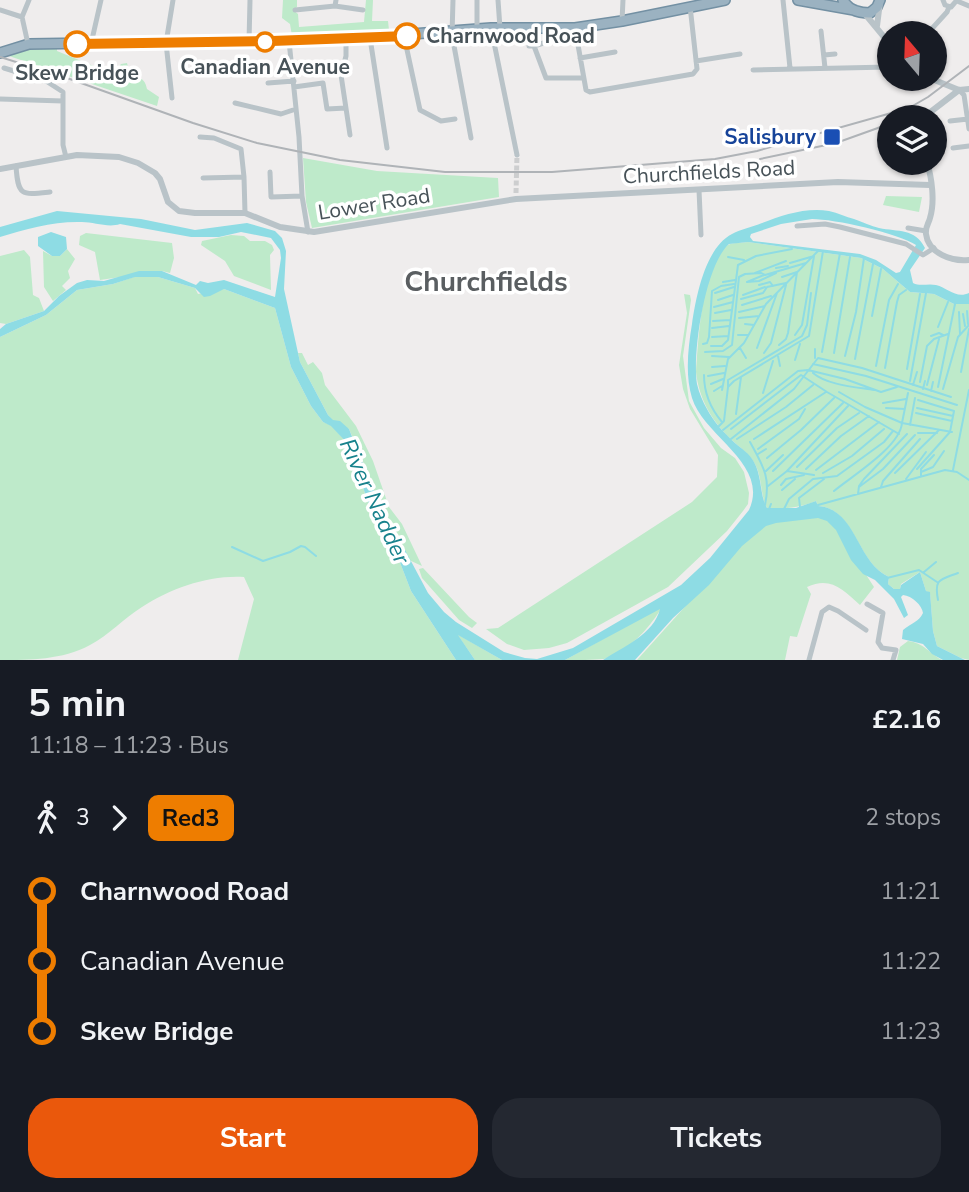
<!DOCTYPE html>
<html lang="en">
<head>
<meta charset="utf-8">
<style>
  body { margin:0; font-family:"Nunito Sans",sans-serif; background:#242831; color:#f1f3f6; height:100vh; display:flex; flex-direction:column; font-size:26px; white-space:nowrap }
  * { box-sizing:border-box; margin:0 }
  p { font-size:23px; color:#9ea1a6 }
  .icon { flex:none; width:38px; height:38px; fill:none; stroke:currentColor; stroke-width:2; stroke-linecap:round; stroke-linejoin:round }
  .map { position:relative; height:660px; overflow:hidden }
  .drawer { display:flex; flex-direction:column; background:#171b24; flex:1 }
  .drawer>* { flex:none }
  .badge { padding:0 14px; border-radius:10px; font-size:24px; line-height:46px }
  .needle { width:46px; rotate:341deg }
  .controls { position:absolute; left:877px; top:21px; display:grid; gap:14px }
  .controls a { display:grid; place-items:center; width:70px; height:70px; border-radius:50%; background:#171b24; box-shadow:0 2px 5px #0004; font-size:35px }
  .map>.badge { position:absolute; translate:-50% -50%; box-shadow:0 0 0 4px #fff }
  .legs { display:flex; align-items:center; gap:10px; height:77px; padding:0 28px; font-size:23px }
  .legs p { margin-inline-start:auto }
  .head { display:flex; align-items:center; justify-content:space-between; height:119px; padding:0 28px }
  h1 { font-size:38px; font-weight:700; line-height:52px }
  .cta { display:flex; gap:14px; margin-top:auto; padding:14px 28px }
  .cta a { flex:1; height:80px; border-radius:28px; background:#ea580c; color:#fff; font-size:28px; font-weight:700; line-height:80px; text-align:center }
  .cta a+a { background:#242831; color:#f1f3f6 }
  ul { padding:0 28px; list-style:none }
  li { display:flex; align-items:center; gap:24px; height:70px; font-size:26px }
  li i { display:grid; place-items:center; width:10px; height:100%; margin:0 9px; background:currentColor }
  li i::after { content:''; width:18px; height:18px; margin:-9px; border:5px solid; border-radius:50%; background:#171b24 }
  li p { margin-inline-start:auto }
  li:first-child i { background:linear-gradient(#0000 50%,currentColor 0) }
  li:last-child i { background:linear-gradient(currentColor 50%,#0000 0) }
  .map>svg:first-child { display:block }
  .green { fill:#beeaca }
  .water { fill:#8edce4; fill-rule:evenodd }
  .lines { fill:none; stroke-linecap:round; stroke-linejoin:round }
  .stream { stroke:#8edce4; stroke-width:2 }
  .minor-tunnel { stroke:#cdcecf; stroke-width:5; stroke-dasharray:5 2.5; stroke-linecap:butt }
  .trunk-casing { stroke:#7390a3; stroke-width:12 }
  .minor { stroke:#b9c3c8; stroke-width:5 }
  .tertiary { stroke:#b9c3c8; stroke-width:6 }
  .trunk { stroke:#9bb2c1; stroke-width:9 }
  .rail { stroke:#afb3b7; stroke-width:2 }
  .line-1-casing { stroke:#fff; stroke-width:16 }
  .line-1 { stroke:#ee7d00; stroke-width:10 }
  .stop-1-dot { fill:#fff; stroke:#ee7d00; stroke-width:3.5 }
  .transit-dot { fill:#1a4fb4; stroke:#fff; stroke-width:2.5 }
  .labels { text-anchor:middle; stroke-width:7; stroke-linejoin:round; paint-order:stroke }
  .stop-label { font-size:21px; font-weight:bold; fill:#475258; stroke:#fff }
  .transit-label { font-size:21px; font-weight:bold; fill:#164399; stroke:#fff; text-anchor:end }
  .street-label { font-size:21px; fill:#475258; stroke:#fff }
  .water-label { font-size:23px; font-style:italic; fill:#17828c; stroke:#fff }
  .district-label { font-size:28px; font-weight:bold; fill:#5a5e61; stroke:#fff }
</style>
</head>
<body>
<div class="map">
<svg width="969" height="660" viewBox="0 0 969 660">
  <rect width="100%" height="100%" fill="#efeded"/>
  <path class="green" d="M283,0H297V7L293,10L298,14L299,27L364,22L366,0H373L372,21H388L389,30L360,34L292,36L290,24L282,18Z
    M57,48V51L113,74L121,64L127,63L129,71C138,78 145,77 147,89L159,97L157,106L9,56L25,50Z
    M303,158L377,171L498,178L499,197L312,228L306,202Z
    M886,196L922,197L919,212L883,205Z
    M86,233L172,243L174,258L170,273L162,271L100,280L95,252L79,245L80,236Z
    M231,235L244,236L250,241H265L272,245L274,250L270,255L271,290L234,276L225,261L201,245L202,241Z
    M748,242L861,258L883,269L910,292L934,294L954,304H969V660L961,658L937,646L933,631L930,593L926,591L920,572L901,584L900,589H894L888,584L889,577C856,562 856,509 818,506L816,501C799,508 785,509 767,508C761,498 762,479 756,466C751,455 743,450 734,442C713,423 699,400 696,372C698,343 702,263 726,246C732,242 741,243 748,242Z
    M67,249L75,259L68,271L70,278L62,286L66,290L53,301L44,287L43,251L52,256H60Z
    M24,250L30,257L33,295L39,298L44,311L6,324L0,323V256Z
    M134,277H158L195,288L198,294L224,289L275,308L291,367L311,406L323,422L331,425L347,443L370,507L394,547L411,591L456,660H238L254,599L244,577C208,575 172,588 142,607C124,618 109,635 90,645C62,660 30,660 0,660V337L46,315L77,290L113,284Z
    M684,294L690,295L691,300L683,356L689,401L704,428L721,448L735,458L744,472L749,493L748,504L743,511L727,531L668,587L567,643L549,648L524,650L507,644L486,629L498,628L692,502L717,477L718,455L690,409L683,389L679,365L687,313Z
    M298,353H302L308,365L313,362L322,373L325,385L356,426L373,461L389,507L402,524L422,566L409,560L396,533L378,505L371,480L349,429L333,421L328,415L300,362Z
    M814,516L830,519L874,587L860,605C843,590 831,576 807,587L811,594L797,637L790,636L785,660H637L762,521Z
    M423,568L469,617L477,623L472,628L459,620L422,578L419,569Z
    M659,608L661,609C647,631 628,651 604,659C593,660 577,660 565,660Z
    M457,634L502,660H475Z
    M908,641C924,643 929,653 942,660H897L900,647Z"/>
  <path class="water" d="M57,211L141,219L195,230L247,223L275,231L282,238L286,251L284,289L300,362L328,415L333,420L340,421L349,429L383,514L396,533L428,593L444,612L456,622L504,652L525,658L537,659L573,648L681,585L710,558L749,510C770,464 704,437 692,398C685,375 688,348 692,324C696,297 705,248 732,234C741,229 752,227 762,223C782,215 807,207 829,211C838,213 846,217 854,219C863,222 871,226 879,228C898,232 915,228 925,248L910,270L913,283C921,287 927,283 936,285C948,288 956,299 969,293V304H954L934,294L910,292L883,269L861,258L748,242L729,244C705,265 692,354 697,384C699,393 703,402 707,409C713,421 725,434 735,443C742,449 749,453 754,462C762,476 760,497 767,508H796L816,501L818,506C857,509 856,562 889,577L888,584L894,589H900L901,585L920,572L926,591L930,592L933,631L937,646L965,660H943L932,654L923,644L902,639L903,630C911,623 919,622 923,613C922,605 912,596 903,595L901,597L908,615L904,618L894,599L875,580L863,574L851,560L836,530L827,521L818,518L776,523L766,526L742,546L709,585L673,618L635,660H603C623,647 654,634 660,609L565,660H502L458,635L475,660H456L411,591L394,547L370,507L347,443L331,426L323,422L311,406L291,367L275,308L224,289L210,296L204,297L195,288L158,277H135L113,284L77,290L46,315L0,337V329L6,324L44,311L59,296L77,283L87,280L104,281L139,271H162L196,285L200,281L208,283L224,280L275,297L281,258L280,250L271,238L241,232L219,237H191L120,224C108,228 94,222 82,222C54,221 26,229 0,237V227ZM812,219C834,219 898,233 916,245L900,272L896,273L876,260L860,254L753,241L750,237L751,234L781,224Z
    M51,232L66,237L67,249L60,256H52L38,246V237Z"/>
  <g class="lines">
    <path class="stream" d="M728,257L744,260
      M790,263L814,256L802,325L795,335
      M776,268L788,266
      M755,273L786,261
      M764,275L747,282L759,281L776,273
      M723,282L735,280
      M759,285L770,282L773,286
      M715,293L734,287
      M743,295L765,287
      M741,299L763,293L767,287L786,283
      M718,300L733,295
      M742,305L771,296
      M714,307L733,302
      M967,311L968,324
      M739,312L765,306
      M959,312L960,334
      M715,313L731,310
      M963,314L965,326
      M872,316L881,269
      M739,318L759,316
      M713,321L730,320
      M745,324L754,325
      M938,327L948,302
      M712,328L729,326
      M738,335H748
      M931,336L939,333L943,335
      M712,337L728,336
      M703,344L707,343L709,337L712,291L721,286L734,284
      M779,345L786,339L788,333L797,272L782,277
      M711,346H722L728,340L738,265L756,256L792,249
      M740,348L746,358
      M757,348L777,293
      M815,349V358
      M705,352L723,351L732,345L739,277L745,274L761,273L765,275L806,263
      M822,352L840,253
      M764,353L771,343L786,285
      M834,353L850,257
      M712,356L729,357
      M778,356L780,366
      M845,356L856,312L864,258
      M855,359L873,264
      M795,360L800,344
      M813,364L866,376L957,405
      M876,366L889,300L898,284
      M712,367L725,366
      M885,368L897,302L899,295L906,290
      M907,369L920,294
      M961,372L969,329
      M813,373C827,385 855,387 874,390
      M704,375C704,392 711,409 722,422
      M708,376L724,373
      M910,381L926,293
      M920,382L927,346L934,339L948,334
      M711,384L723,379
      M913,385L917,372
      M927,385L939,339
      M728,386V380L802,336L807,325L811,293
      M938,387L955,304
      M923,389L925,381
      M943,389L958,337L969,325
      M722,390L728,359L744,343L766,304L818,251
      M714,391L722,386
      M931,391L933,382
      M839,392L865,407L902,423L908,393
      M763,393L773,361
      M883,403L906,399
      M886,408L905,409
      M917,408L953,416
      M916,413L952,421
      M736,414L741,377
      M910,425L915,398
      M719,426L724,421L728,387L734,381L809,336L823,251
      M731,429L801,375L827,392L899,434
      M723,430L798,371L808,370L845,379L881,392L897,387
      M918,433H937
      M731,439L794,389L818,358L862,368L951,397
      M737,439L786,407L813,385
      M754,439L826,392
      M750,442C763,466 771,477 765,505
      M758,449L799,419L805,409
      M758,454L766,449
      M767,458L801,430L834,398
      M797,467L837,428L859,413
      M806,469L841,436L869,416
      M917,469L950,432L954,411L918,400
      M816,470L879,422
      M953,470L969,390
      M766,471L783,455
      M773,471L843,403
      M787,471L848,406
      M921,472L933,467L944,451
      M823,473L852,456L884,429
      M895,473L939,430
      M921,476V469L934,455
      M906,479L926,452
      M781,485L786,479L804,475
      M768,486L787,471L814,475
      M859,487L883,469L915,435
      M881,487L883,481L920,439
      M782,490L795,479
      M834,491C852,476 900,447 902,423L952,432
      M858,494L859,486L864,479L907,434
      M818,505L945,470L957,472L969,480
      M800,507L799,498L824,479
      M769,509L771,504
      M784,509L789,499L813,479L837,476L884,442L893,431
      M232,547L263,561L290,552L301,546L305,547L316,556
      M924,572L936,562
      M887,578L919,570L937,582
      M938,600C934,579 939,580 958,573"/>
    <path class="minor-tunnel" d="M516,193L517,155"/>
    <defs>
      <path id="trunk" d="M798,0L854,10
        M843,0C848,10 859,13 870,13L877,7L880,0
        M0,53L29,44L346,39L491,28H575L622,21L725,0"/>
    </defs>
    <use href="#trunk" class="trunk-casing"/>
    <path class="minor" d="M453,0L452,35L471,138
      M477,0V29
      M498,0L500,28
      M783,0L790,68
      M943,0L945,5L951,7L957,0
      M957,1L969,6
      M335,6L363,10
      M0,10L22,17
      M295,10L335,6L336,0
      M622,21L623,0
      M491,28L517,155
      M575,28L586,90L590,92L693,74L697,69L690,6
      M821,31L825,68
      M928,33L947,12L949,7
      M404,36L420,110L441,121L455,119
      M370,38L387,148
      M346,39V56L341,75L350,135
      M289,41L299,137L302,196L308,232
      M249,42L250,0
      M28,44L22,17L29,0
      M91,44L101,0
      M529,46H534L546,78H583
      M534,46L553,40
      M824,55L835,54
      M580,58L615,52
      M696,61L740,54
      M4,68L46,81L63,92V145L66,157
      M753,70L889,67
      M268,83L294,81
      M294,87L323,83L327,109L346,108
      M959,90L964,95L969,129
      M172,98L166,43L173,0
      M0,99L63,101
      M235,103L281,114L296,109
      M950,121L968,119
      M200,137L214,138L241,149L244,177
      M953,148L969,146
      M16,166C18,196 21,195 50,192
      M270,172L271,197L302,196
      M203,178L244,177L245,213
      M699,190L701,235
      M797,226L825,224L840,227L906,244L923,255L934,248
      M908,228L926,231
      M867,604L883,613L878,642L882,648L896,650L893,660
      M809,660L822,612L829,607L838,611L866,630"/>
    <path class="tertiary" d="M865,14L889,43
      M877,26L880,2
      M932,79L959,90L969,89
      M924,117L959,90
      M927,163C932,178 935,202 930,218C929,223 925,227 926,234C928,253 952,262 969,260
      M0,169L77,155L119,157L138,163L155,173L160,179L168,202L179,211L195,213H245L280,227L314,232L516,199L838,182L930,185"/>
    <use href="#trunk" class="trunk"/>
    <path class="rail" d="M0,57L67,78L193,123L257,143L340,160L445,172H552L715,159L757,151L909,108L928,97L969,66
      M760,159L836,143L889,124"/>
  </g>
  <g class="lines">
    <defs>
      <path id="line-1" d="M77,44L272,41L407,36"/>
    </defs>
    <use href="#line-1" class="line-1-casing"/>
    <use href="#line-1" class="line-1"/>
  </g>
  <g class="stop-1-dot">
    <circle cx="407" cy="36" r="12"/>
    <circle cx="265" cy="42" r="9"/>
    <circle cx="77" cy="44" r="12"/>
  </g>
  <rect class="transit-dot" x="823" y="128" width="18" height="18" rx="3.5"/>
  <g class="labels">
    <g class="stop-label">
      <text x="426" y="43" text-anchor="start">Charnwood Road</text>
      <text x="265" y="74">Canadian Avenue</text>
      <text x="77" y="80">Skew Bridge</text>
    </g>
    <g class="transit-label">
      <text x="816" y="144">Salisbury</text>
    </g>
    <g class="street-label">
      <text transform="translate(709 172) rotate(-3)" y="7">Churchfields Road</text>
      <text transform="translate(374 204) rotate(-9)" y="7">Lower Road</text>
    </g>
    <g class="water-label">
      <text transform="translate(375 501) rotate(65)" y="8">River Nadder</text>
    </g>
    <g class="district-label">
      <text x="486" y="291">Churchfields</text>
    </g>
  </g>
</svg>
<div class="controls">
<a><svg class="needle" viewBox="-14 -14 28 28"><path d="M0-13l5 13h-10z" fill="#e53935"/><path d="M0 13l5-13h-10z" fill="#9ea1a6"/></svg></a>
<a><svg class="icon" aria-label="layers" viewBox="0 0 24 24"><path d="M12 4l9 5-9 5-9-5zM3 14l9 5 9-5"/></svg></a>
</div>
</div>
<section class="drawer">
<div class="head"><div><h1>5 min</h1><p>11:18 – 11:23 · Bus</p></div><b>£2.16</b></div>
<div class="legs"><svg class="icon" aria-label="walk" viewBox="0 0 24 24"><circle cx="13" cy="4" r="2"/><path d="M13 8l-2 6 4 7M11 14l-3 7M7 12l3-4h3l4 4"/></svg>3<svg class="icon" aria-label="forward" viewBox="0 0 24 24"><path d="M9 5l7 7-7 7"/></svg><b class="badge" style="background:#ee7d00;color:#111">Red3</b><p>2 stops</p></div>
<ul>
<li><i style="color:#ee7d00"></i><b>Charnwood Road</b><p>11:21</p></li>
<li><i style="color:#ee7d00"></i><span>Canadian Avenue</span><p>11:22</p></li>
<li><i style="color:#ee7d00"></i><b>Skew Bridge</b><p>11:23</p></li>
</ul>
<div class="cta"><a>Start</a><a>Tickets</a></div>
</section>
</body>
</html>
